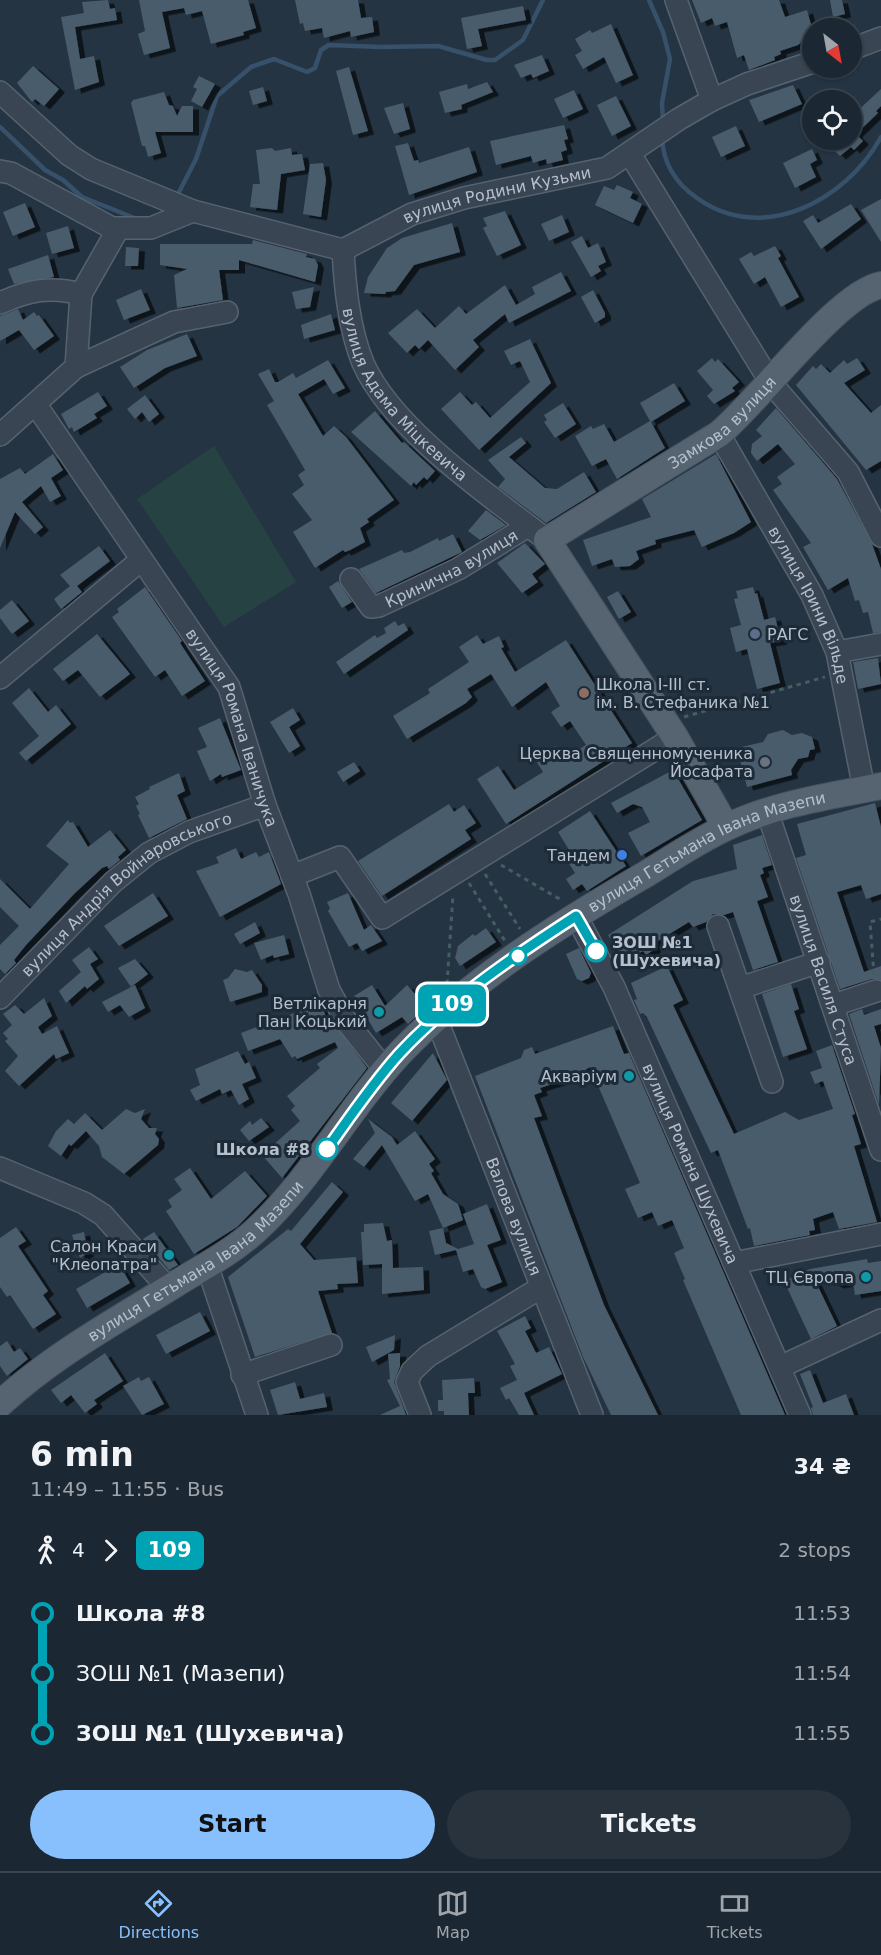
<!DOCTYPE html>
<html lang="en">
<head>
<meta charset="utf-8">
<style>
  body { margin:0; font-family:"DejaVu Sans",sans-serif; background:#28333e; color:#f1f3f6; height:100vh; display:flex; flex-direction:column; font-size:22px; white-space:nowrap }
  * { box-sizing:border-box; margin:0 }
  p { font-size:20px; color:#a0a5ac }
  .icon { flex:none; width:33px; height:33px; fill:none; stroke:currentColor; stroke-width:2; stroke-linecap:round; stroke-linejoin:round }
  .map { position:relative; height:1415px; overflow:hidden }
  .drawer { display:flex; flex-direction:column; background:#1b2732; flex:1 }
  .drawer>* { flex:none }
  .badge { padding:0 12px; border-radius:9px; font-size:21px; line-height:39px }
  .needle { width:39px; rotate:149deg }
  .fabs { position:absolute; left:802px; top:18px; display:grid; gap:12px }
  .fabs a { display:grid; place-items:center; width:60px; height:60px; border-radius:50%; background:#1b2732; box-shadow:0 2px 4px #0004,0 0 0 2px #39444d; font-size:30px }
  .map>.badge { position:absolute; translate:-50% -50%; box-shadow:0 0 0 3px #fff }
  .legs { display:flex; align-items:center; gap:9px; height:66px; padding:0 30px; font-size:20px }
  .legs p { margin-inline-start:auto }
  .summary { display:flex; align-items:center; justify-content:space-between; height:102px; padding:0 30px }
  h1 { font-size:33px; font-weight:700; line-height:45px }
  .action { display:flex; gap:12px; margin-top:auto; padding:12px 30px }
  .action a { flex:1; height:69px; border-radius:36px; background:#88c0fe; color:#111; font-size:24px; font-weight:700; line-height:69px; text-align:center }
  .action a+a { background:#28333e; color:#f1f3f6 }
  ul { padding:0 30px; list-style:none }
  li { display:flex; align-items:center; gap:21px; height:60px; font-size:22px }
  li i { display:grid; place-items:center; width:9px; height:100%; margin:0 8px; background:currentColor }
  li i::after { content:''; width:15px; height:15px; margin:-8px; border:4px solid; border-radius:50%; background:#1b2732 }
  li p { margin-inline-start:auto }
  li:first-child i { background:linear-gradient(#0000 50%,currentColor 0) }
  li:last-child i { background:linear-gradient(currentColor 50%,#0000 0) }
  .menu { display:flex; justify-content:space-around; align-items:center; height:84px; border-top:2px solid #39444d; background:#1b2732; font-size:16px; color:#a0a5ac }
  .menu a { display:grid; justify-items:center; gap:3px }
  .menu .current { color:#88c0fe }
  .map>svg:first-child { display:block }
  .green { fill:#264243 }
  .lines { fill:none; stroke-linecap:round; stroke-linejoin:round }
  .stream { stroke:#37516a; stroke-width:4.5 }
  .building { fill:#4a5b6c; filter:url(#shadow) }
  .minor-casing { stroke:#56636f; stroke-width:24 }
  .major-casing { stroke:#45515e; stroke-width:28 }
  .path { stroke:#445f60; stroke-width:3; stroke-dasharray:4.5 4.5; stroke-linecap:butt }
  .minor { stroke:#394552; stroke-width:21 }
  .major { stroke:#566472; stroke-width:26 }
  .line-1-casing { stroke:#fff; stroke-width:14 }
  .line-1 { stroke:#00a3b4; stroke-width:9 }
  .service-dot { fill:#5c6f8a; stroke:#1d2a37; stroke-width:2 }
  .education-dot { fill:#8d6e63; stroke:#1d2a37; stroke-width:2 }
  .worship-dot { fill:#6b7280; stroke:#1d2a37; stroke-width:2 }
  .shop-dot { fill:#3f7fe0; stroke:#1d2a37; stroke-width:2 }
  .stop-1-dot { fill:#fff; stroke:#00a3b4; stroke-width:3 }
  .culture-dot { fill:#0f9aa8; stroke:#1d2a37; stroke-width:2 }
  .labels { text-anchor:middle; stroke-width:6; stroke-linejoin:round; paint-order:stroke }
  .street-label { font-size:16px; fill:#b5c0cc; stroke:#1d2a37 }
  .poi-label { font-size:16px; fill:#b5c0cc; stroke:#1d2a37; text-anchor:end }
  .stop-label { font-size:16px; font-weight:bold; fill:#b5c0cc; stroke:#1d2a37; text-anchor:start }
</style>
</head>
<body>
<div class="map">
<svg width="881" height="1415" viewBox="0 0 881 1415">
  <defs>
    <filter id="shadow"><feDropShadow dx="6" dy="3.5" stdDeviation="0" flood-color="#0009"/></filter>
  </defs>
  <rect width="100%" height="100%" fill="#243442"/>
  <path class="green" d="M214,446L296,582L224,627L137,499Z"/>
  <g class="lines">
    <path class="stream" d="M649,0L663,32L670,59L662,103L663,123
      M0,127L45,170L63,180L82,197L137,219
      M662,137C663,163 675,183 697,198C762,245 846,201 881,137
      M177,196L196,159L217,96L251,67L274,59L307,72L315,68L321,50L329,45L381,47L438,46L487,60H495L523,40L543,0"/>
  </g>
  <path class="building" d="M108,0L110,9L115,8L117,20L75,27L80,59L94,56L99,82L75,90L61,17L84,13L82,2Z
    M139,0H248L256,28L243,32L244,35L211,44L202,11L186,15L184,8L162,12L170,48L144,55L138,34L145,31Z
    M295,0H358L361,18L372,17L374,32L351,37L350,31L324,38L322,28L305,31L303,23L300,24Z
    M692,0H779L785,17L807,10L813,32L798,45L780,51L781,54L774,57L775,60L749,70L744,55L737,58L727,22L715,26L712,18L701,23Z
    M830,0H842L845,14L833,17Z
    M523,6L526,20L478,29L482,46L467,49L461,18Z
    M611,24L633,75L616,83L604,57L583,69L575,55L582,51L575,39L590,30L592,33Z
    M542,55L549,71L533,78L531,74L521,78L514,65Z
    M33,66L59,89L44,106L35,99L32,102L17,83Z
    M349,67L368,131L353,135L336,71Z
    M199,76L215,84L202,107L191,101L197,89L193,87Z
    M487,82L493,92L461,105L462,109L445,113L439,92L467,84L468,89Z
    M793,85L802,104L759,122L749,100Z
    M263,87L267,101L253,105L249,91Z
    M881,89V106L876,111L878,113L856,134L863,141L854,150L851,147L840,156L823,140H852V116Z
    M574,90L583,109L563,118L554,99Z
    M164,92L169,105L173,106L177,116L182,106H193V132H155L161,153L148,157L145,146H142L131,103L133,100Z
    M616,96L631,126L612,136L597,105Z
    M403,103L410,129L394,134L384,108Z
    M564,125L568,139L564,140L567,150L561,152L563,160L547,164L546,159L533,163L531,156L496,165L490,141Z
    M736,126L745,146L721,157L712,137Z
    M408,143L414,161L418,160L419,163L469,147L477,172L409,195L395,146Z
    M272,148L275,151L291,148L292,155L302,154L305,170L281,174L277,210L250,207L253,184H260L256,150Z
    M812,149L817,160L810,164L816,177L795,188L783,163Z
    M323,163L326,180L321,217L303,214L310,164Z
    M617,185L633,192L630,198L642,204L633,223L595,205L604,186L614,190Z
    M881,199V242L861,210Z
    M25,203L35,227L13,236L3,212Z
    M851,204L861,219L821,249L803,221L813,215L818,223Z
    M505,211L521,245L497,256L483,228L487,226L483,218Z
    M562,215L569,232L549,241L541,224Z
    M452,223L460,252L414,265L395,291L386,292L385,294L364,293L368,277L387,248L402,238Z
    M68,226L74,248L52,254L46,233Z
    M582,236L588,248L598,243L606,262L598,266L601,271L591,277L571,242Z
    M253,240L307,254L306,257L315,259L318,265L315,282L239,260V270H219L223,300L177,308L174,275L187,269L160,265V244H252Z
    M775,246L781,256L778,258L799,297L781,307L765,277L754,284L739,259L751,252L754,256Z
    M126,247L139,248L138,266H125Z
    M48,255L54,277L14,284L8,269Z
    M561,272L571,291L509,323L505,314L473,340L479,347L455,370L428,340L419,349L415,345L407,353L388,333L417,309L435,328L459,306L466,314L505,285L516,305L535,294L532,287Z
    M314,287L310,307L296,309L292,292Z
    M141,289L150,310L124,320L116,300Z
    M593,290L605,313V317L595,323L581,297Z
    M18,309L23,320L34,312L37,316L39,315L54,336L34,350L19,330L0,341V316Z
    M331,314L335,330L304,339L301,325Z
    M187,334L197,356L165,368L134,388L120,367L147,350Z
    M530,339L551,383L479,450L441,409L460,392L472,405L476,402L490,418L530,382L520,361L511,365L504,351Z
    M712,358L715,362L718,359L739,382L732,388L735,391L714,404L707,396L713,390L697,371Z
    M857,358L865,370L844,383L871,413L881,405V461L866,470L796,385L813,366L816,369L821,364L830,373L844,360L847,364Z
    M328,360L345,388L333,394L324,379L298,394L323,436L334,426L346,437L394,500L367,519L369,522L360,528L365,542L350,550L345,552L343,550L315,568L293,532L312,520L292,494L304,485L298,475L305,470L267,405L274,401L258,374L269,369L275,382H278L293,373L296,378Z
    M674,383L685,401L651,422L665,448L617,479L606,459L592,466L575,436L591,426L593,429L604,424L614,442L650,421L640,403Z
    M98,392L107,406L94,414L97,418L74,432L72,427L69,429L61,414Z
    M145,395L159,414L149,422L142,412L135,419L127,409Z
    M563,403L576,424L555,438L544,422L547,420L544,415Z
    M776,408L837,479L872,544L881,569V632L873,633L868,612L863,613L859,600L855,601L848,578L828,590L803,547L811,543L773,490L782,484L777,477L795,464L778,444L757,461L751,453L752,444L762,436L756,430Z
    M375,411L402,443L404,442L435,471L427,480L424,477L416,485L414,482L411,486L351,432Z
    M521,437L526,443L509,457L545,488L557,489L584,472L596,492L546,523L498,487L505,479L488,460Z
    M53,454L63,470L51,478L61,496L50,502L41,486L22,502L43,527L35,534L15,512L0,548V479L20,468L25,474Z
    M716,454L751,522L734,533L702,547L694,530L655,540L656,544L636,551L639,559L630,566L615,567L612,559L592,566L583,540L651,517L642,499Z
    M486,510L506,525L480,540L468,531Z
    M453,534L462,552L376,593L359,569L402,550L404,553L410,552L438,538L439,541Z
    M525,543L545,564L532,574L538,582L522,593L497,563Z
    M99,546L110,561L77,586L82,592L61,609L54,599L70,586L60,575Z
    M338,581L352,602L342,608L329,587Z
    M145,587L182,641L180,643L205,681L182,696L165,670L155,677L112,617L119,612L117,609Z
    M753,587L755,594L757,593L764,620L775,617L781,641L770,643L780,683L757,689L747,649L736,652L730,628L741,625L734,599L738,598L736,591Z
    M618,591L631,612L619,619L607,597Z
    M12,600L29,621L12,634L0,618V610Z
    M395,621L398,626L404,623L408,630L344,674L336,662L375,635L377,638L386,633L384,628Z
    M97,634L130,674L100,697L78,670L63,681L53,669Z
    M477,635L483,644L499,636L504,647L501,648L515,672L566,640L632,743L506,824L477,779L498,766L514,790L543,772L535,759L555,746L563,759L586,745L570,721L561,727L551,712L560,706L546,682L512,707L491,674L467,689L472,697L466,703L407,739L393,716L430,693L428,689L469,662L459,647Z
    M878,658L881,684L858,689L853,662Z
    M29,688L48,712L56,705L71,724L26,761L19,753L39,736L12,703Z
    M293,708L300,720L289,727L300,746L289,753L270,722Z
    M220,718L241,770L222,777L221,774L210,781L197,751L207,747L198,728Z
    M783,730L792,735L802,733L812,737L815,749L810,750L808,757L798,759L791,770L792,775L747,787L737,748L763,742L768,734Z
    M354,762L360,771L343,782L337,772Z
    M673,770L702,820L641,856L628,833L650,822L642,807L633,804L617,813L611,803Z
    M179,773L185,791L177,795L187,819L149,838L138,815L140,814L136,806L139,804L135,797L150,789L149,787Z
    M875,803L881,827V894L866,899L861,885L837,892L864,972L881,966V980L872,979L840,989L796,858L806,855L797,824Z
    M449,804L454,812L464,805L476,823L465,830L471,839L382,896L358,861Z
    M590,811L626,866L587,891L582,884L573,890L566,879L575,873L568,862L574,858L558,832Z
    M68,820L70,823L73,822L88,847L110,830L126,850L118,857L120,860L109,869L107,866L102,868L75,893L26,945L14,960L16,963L5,974L0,969V945L19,926L0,907V879L30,909L69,864L46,846Z
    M762,835L772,865L762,868L764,873L760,875L768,897L757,901L778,962L753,970L733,912L724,915L713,914L706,922L693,927L689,922L653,944L655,949L646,955L643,951L624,962L608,935L693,881L737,869L733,845Z
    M236,848L241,859L256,852L259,857L269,852L281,884L220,917L196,871L219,863L216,857Z
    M153,893L168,916L119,946L104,926Z
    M348,893L364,930L371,925L382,941L362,951L357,943L349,947L328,911L330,908L327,902Z
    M255,922L260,933L240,944L234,934Z
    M486,928L496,942L460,966L455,958L458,946L473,934L475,936Z
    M284,935L289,954L274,958L273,955L261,960L254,943Z
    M89,947L98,959L90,964L99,979L87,989L85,986L66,1003L59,991L81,972L72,960Z
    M579,948L591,973L589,978L582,981L577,979L566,954Z
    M135,959L148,974L131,987L118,968Z
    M667,966L683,1000L673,1005L734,1134L785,1112L799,1120L833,1109L823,1081L815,1084L810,1072L822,1068L816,1051L832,1045L855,1114L852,1115L861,1144L854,1146L877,1222L839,1229L833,1212L813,1219L815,1230L809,1231L810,1235L754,1246L750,1228L748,1229L718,1150L711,1153L647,1017L643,1013L640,1014L634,1000L637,999L631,983Z
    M235,969L247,972L252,970L262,985V992L230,1002L223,980L228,978Z
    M432,983L439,996L408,1024L402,1017L376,1033L354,996L372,985L385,1006L407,985L415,994Z
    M791,984L799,1009L794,1011L807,1049L783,1057L762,994Z
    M135,985L145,1008L129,1017L120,1005L108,1012L102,1002Z
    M44,998L52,1016L38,1027L42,1034L57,1026L69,1053L56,1059L54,1054L19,1086L5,1071L18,1056L5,1041L8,1039L3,1033L12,1025L3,1014L15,1005L24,1014Z
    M321,1003L326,1017L328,1015L367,1068L282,1178L262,1155L300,1121L291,1110L295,1106L287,1096L320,1068L317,1064L338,1048L335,1042L297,1059L295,1056L292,1058L280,1039L248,1051L241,1033Z
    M862,1009L864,1015L881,1009V1024L874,1026L881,1048L879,1105L849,1014Z
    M613,1026L624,1054L629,1053L785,1415H741L683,1280L685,1279L674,1253L684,1248L672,1220L658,1226L652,1212L638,1218L625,1189L640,1183L590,1067L574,1077L540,1088L542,1092L534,1095L542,1116L534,1118L604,1305L658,1415H611L583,1357L475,1076L521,1058L524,1050L532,1047L535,1054Z
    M238,1051L245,1064L249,1062L256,1078L242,1084L249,1099L239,1105L231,1090L222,1094L220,1089L196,1101L190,1090L200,1085L195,1069Z
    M433,1053L447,1080L412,1121L391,1103Z
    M126,1109L135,1113L145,1109L141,1119L149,1128H157L155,1134L159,1139L158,1145L124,1174L102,1157L99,1146L86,1131L71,1146L69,1144L61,1156L48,1146L56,1131L68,1119L74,1124L85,1113L102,1130Z
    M261,1118L269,1127L249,1141L240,1130L250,1121L252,1125Z
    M368,1119L392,1137L397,1145L415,1131L435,1159L429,1164L434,1171L431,1173L443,1194L458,1204L463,1220L443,1228L446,1243L458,1249L474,1244L463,1214L487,1204L501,1240L487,1245L502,1282L485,1289L481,1287L473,1269L463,1272L456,1250L435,1255L429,1231L443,1228L428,1194L415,1201L382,1145L364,1167L353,1159L375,1133Z
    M190,1168L211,1199L245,1171L267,1196L237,1227L194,1254L166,1211L172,1207L168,1200L182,1190L174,1179Z
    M332,1182L343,1192L300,1244L314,1260L356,1257L358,1283L337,1284L338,1289L318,1291L332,1333L255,1357L228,1277L288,1229L291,1231Z
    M383,1223L387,1241L392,1240L393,1268L423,1267L424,1290L382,1294V1264L363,1265L361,1232H364V1224Z
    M16,1227L26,1241L18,1246L48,1291L43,1295L56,1314L33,1329L10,1295L7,1297L0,1287V1238Z
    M84,1232L88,1253L80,1258L72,1235Z
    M154,1232L178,1265L169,1270L143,1239Z
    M867,1259L868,1263L881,1261V1291L855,1295L853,1282L838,1285L810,1270L837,1326L811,1339L784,1281L810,1269Z
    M119,1264L130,1283L87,1308L76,1289Z
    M200,1312L210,1331L166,1354L156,1335Z
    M525,1316L531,1328L525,1331L536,1353L549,1347L562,1374L524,1393L534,1415H519L509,1398L506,1400L500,1388L517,1380L510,1366L515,1364L497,1331Z
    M395,1335L394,1350L372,1362L366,1347Z
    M7,1341L14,1352L20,1348L28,1359L7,1376L0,1366V1346Z
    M105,1353L123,1381L94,1400L97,1404L85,1413L71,1395L61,1403L51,1390Z
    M400,1353V1366L394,1382L406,1415H380L400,1406L387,1380L390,1379L388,1354Z
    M810,1370L823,1403L846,1394L854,1415H813L811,1408L813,1407L800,1374Z
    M139,1377L141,1381L149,1377L164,1404L142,1415L123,1386Z
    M474,1378L475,1393H468L469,1415H444V1411H438V1400H443L442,1380Z
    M295,1382L300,1399L324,1393L327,1407L278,1415L270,1390Z"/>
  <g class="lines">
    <defs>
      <g id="minor">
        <path d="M676,0L712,100"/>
        <path d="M852,49L881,38"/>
        <path d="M0,92L69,155L91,169L193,211L343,250"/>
        <path d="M630,154L771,383L848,472L881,536"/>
        <path d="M0,171L11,173L112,228H151L193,211"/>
        <path id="s1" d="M343,250L412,214L464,198L607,168L679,119L712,100L747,84L813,62"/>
        <path id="s2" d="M343,250C345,288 349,328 363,363C392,429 490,496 547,540"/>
        <path d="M0,303C29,290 51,286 81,294L118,229"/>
        <path d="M76,367L174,322L227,312"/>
        <path id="s3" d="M36,405L229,687L265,805L299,894L329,990L346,1021L385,1070"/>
        <path id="s4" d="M719,434L812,595L837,652L864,789"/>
        <path d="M0,435L76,367L81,294"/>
        <path id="s5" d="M351,579L371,607L379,606L458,569L528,526"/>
        <path d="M837,652L881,644"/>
        <path d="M0,678L141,560"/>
        <path id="s6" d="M767,811L881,1150"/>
        <path d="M292,876L340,857L382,918L675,737"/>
        <path id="s7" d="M576,916L614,987L800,1415"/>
        <path d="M718,926L772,1082"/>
        <path d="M740,988L819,962"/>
        <path id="s8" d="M0,998L113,882L149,853L189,832L265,805"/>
        <path d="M834,1005L876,991"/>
        <path id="s9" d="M436,1018L592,1415"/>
        <path d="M0,1168L84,1203L103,1215L168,1288"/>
        <path d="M734,1263L881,1234"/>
        <path d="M207,1265L257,1415"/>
        <path d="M780,1367L881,1320"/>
        <path d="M242,1375L331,1345"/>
        <path d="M420,1415L407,1382L412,1371L428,1356L540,1288"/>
      </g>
      <g id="major">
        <path id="s10" d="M726,827L675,737L547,540L719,434C759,401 838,293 881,285"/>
        <path id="s11" d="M0,1404C53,1355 116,1321 177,1283C203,1267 232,1252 255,1231C313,1178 348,1108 401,1052C471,979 560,924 646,874C672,858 699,840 727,827C774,804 830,796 881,786"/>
      </g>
    </defs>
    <use href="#minor" class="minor-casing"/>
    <use href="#major" class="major-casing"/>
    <path class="path" d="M684,717L825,677
      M501,865L563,901
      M485,874L520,929
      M469,883L505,941
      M874,975L870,922L881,919
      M447,984L453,895"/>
    <use href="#minor" class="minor"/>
    <use href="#major" class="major"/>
  </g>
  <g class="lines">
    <defs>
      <path id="line-1" d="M327,1149C350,1117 372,1084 399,1054C449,1000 514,956 576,916L596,951"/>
    </defs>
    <use href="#line-1" class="line-1-casing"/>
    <use href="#line-1" class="line-1"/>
  </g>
  <circle class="service-dot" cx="755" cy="634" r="6"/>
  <circle class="education-dot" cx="584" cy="693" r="6"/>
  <circle class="worship-dot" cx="765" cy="762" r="6"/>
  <circle class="shop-dot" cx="622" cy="855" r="6"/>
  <g class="stop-1-dot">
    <circle cx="596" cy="951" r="10"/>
    <circle cx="518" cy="956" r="8"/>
    <circle cx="327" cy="1149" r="10"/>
  </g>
  <g class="culture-dot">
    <circle cx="379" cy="1012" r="6"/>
    <circle cx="629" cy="1076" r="6"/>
    <circle cx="169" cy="1255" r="6"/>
    <circle cx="866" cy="1277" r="6"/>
  </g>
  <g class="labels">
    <g class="street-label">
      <text dy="6" stroke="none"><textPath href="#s1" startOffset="165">вулиця Родини Кузьми</textPath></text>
      <text dy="6" stroke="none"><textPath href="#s2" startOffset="164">вулиця Адама Міцкевича</textPath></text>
      <text dy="6" stroke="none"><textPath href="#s10" startOffset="550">Замкова вулиця</textPath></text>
      <text dy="6" stroke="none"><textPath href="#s5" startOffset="124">Кринична вулиця</textPath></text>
      <text dy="6" stroke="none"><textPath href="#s4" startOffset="194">вулиця Ірини Вільде</textPath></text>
      <text dy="6" stroke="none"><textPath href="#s3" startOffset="380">вулиця Романа Іваничука</textPath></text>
      <text dy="6" stroke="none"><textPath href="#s11" startOffset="909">вулиця Гетьмана Івана Мазепи</textPath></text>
      <text dy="6" stroke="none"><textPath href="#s8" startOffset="166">вулиця Андрія Войнаровського</textPath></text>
      <text dy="6" stroke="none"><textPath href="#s6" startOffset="178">вулиця Василя Стуса</textPath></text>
      <text dy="6" stroke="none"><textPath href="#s7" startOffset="273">вулиця Романа Шухевича</textPath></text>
      <text dy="6" stroke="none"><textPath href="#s9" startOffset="213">Валова вулиця</textPath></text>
      <text dy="6" stroke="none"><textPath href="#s11" startOffset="243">вулиця Гетьмана Івана Мазепи</textPath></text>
    </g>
    <g class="poi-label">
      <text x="767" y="640" text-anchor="start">РАГС</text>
      <text x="596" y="690" text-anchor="start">Школа I-III ст.<tspan x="596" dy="18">ім. В. Стефаника №1</tspan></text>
      <text x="753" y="759">Церква Священномученика<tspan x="753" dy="18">Йосафата</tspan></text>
      <text x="610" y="861">Тандем</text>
      <text x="367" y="1009">Ветлікарня<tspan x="367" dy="18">Пан Коцький</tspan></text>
      <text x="617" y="1082">Акваріум</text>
      <text x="157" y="1252">Салон Краси<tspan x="157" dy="18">"Клеопатра"</tspan></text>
      <text x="854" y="1283">ТЦ Європа</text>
    </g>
    <g class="stop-label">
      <text x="612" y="948">ЗОШ №1<tspan x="612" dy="18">(Шухевича)</tspan></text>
      <text x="310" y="1155" text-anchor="end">Школа #8</text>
    </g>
  </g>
</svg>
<div class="fabs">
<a><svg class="needle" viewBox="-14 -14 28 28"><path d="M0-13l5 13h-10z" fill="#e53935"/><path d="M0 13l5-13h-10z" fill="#a0a5ac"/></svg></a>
<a><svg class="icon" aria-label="locate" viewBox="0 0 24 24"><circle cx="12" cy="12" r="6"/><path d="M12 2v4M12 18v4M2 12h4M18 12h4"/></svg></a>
</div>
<b class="badge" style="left:452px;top:1004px;background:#00a3b4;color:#fff">109</b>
</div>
<section class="drawer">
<div class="summary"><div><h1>6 min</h1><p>11:49 – 11:55 · Bus</p></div><b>34 ₴</b></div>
<div class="legs"><svg class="icon" aria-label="walk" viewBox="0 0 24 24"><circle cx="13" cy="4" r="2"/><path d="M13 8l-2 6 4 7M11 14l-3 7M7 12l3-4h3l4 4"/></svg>4<svg class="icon" aria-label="forward" viewBox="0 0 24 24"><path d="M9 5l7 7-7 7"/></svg><b class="badge" style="background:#00a3b4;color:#fff">109</b><p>2 stops</p></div>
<ul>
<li><i style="color:#00a3b4"></i><b>Школа #8</b><p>11:53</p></li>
<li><i style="color:#00a3b4"></i><span>ЗОШ №1 (Мазепи)</span><p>11:54</p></li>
<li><i style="color:#00a3b4"></i><b>ЗОШ №1 (Шухевича)</b><p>11:55</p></li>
</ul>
<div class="action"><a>Start</a><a>Tickets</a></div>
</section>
<nav class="menu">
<a class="current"><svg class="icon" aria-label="directions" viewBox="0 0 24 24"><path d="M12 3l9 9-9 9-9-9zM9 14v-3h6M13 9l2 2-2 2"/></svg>Directions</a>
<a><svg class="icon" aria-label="map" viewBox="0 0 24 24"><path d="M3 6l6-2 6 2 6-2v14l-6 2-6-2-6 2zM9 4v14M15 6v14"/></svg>Map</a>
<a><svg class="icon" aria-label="tickets" viewBox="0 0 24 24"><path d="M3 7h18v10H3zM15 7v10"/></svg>Tickets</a>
</nav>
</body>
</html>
